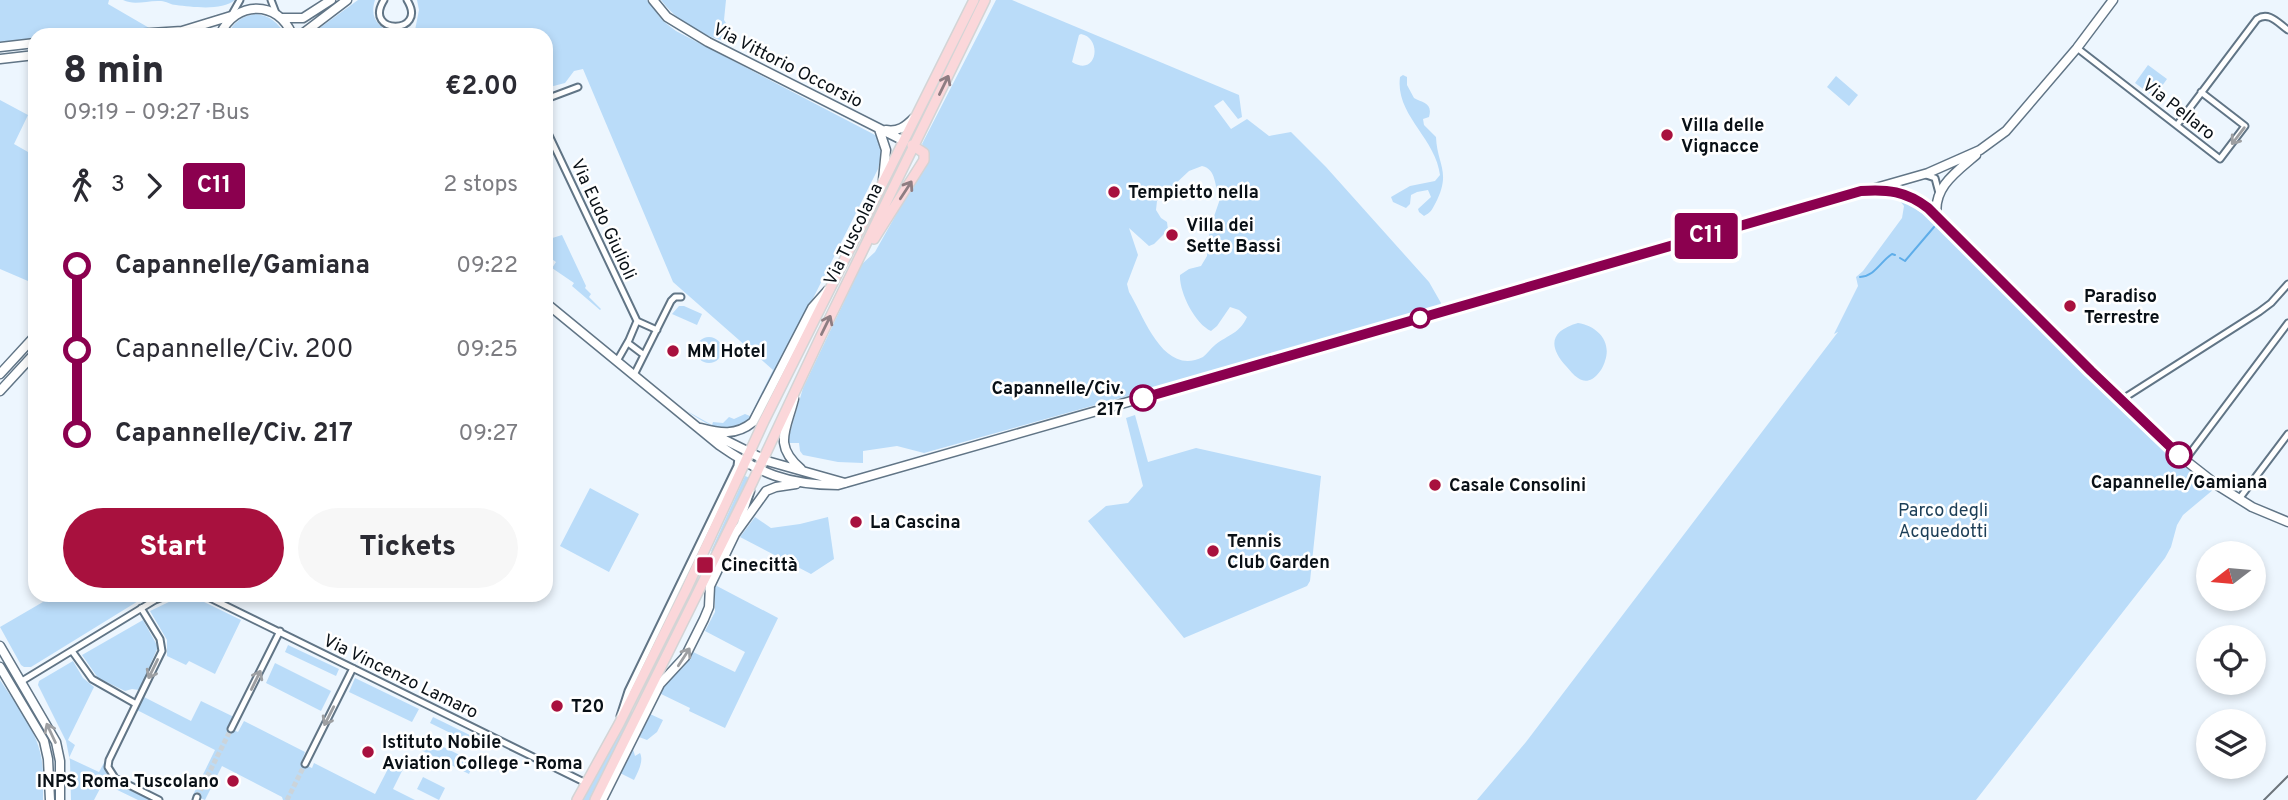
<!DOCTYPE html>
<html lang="en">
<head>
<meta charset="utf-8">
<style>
  body { margin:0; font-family:Overpass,sans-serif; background:#f7f7f7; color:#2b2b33; height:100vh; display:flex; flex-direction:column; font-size:26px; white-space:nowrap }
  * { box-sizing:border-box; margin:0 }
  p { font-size:23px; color:#7c7c81 }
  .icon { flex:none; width:38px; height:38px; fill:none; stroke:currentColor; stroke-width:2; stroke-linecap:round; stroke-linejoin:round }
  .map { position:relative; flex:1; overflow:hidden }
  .panel { position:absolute; left:28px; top:28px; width:525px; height:574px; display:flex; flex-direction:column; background:#fff; border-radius:21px; box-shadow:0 4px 10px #0003 }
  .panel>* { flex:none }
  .badge { padding:0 14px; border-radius:5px; font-size:24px; line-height:46px }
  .needle { width:46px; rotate:254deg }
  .fabs { position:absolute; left:2196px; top:541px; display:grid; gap:14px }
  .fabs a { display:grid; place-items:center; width:70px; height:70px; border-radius:50%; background:#fff; box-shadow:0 4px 10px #0003; font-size:35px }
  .map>.badge { position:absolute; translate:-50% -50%; box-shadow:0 0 0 4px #fff }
  .legs { display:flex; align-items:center; gap:10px; height:77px; padding:0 35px; font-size:23px }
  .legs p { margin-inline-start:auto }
  .head { display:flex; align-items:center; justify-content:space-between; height:119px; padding:0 35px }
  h1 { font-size:38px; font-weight:800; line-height:52px }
  .button { display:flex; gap:14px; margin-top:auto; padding:14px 35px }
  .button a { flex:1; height:80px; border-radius:42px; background:#a8113e; color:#fff; font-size:28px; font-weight:800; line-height:80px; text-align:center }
  .button a+a { background:#f7f7f7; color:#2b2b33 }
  ul { padding:0 35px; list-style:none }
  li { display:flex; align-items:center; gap:24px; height:84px; font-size:26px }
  li i { display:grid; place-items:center; width:10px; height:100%; margin:0 9px; background:currentColor }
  li i::after { content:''; width:18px; height:18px; margin:-9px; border:5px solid; border-radius:50%; background:#fff }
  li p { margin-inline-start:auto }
  li:first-child i { background:linear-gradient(#0000 50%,currentColor 0) }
  li:last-child i { background:linear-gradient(currentColor 50%,#0000 0) }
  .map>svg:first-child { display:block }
  .green { fill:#badcf9; fill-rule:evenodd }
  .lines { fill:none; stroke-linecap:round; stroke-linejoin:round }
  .stream { stroke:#5eade9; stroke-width:2 }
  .street-tunnel { stroke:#cbd4db; stroke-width:5; stroke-dasharray:5 2.5; stroke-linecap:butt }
  .street-casing { stroke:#617586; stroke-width:9 }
  .secondary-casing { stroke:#617586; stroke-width:11 }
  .primary-casing { stroke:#d3d4d5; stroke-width:12 }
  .street { stroke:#fff; stroke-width:5 }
  .secondary { stroke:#fff; stroke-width:8 }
  .primary { stroke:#fbd7da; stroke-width:9 }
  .rail { stroke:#6c747b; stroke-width:2 }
  .oneway { stroke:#8e7d82 }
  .oneway2 { stroke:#9d9fa2 }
  .line-1-casing { stroke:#fff; stroke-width:16 }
  .line-1 { stroke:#8b004f; stroke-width:10 }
  .poi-dot { fill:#a8113e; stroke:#fff; stroke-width:2.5 }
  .stop-1-dot { fill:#fff; stroke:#8b004f; stroke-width:3.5 }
  .labels { text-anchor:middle; stroke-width:5; stroke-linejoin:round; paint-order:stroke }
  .street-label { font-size:18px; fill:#091016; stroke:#fff }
  .poi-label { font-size:18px; font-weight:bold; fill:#091016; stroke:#fff; text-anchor:start }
  .stop-label { font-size:18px; font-weight:bold; fill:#091016; stroke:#fff; text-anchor:end }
  .park-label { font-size:18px; fill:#1c3e57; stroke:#fff }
</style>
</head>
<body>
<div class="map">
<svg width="2288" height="800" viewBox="0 0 2288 800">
  <rect width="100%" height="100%" fill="#edf6fe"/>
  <path class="green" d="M0,0H109L108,4L151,29L82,35H35V39L0,42Z
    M123,0H235C222,11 193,7 176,5C171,5 166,1 161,1C147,0 135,6 123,0Z
    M358,0H375C369,19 379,27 395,35H310Z
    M417,0H647L663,21L676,31L877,136L882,152L878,169L757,410C734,441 713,429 687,411L712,425L713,422L723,423L729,417L734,419L745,414L750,416L773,370L673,282L583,69L574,71L565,83L546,88V35H414L419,10Z
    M661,0H726L724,20L736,38L734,43C705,38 678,23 661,0Z
    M996,0H1012L1239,95L1242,117L1238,119L1223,100L1214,106L1231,129L1247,119L1269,136L1291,132L1326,167L1429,282L1441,303L1438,309L924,453L897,446L863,451V463L838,462L803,455L800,451L799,443H787L803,388L862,264L875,252L929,156L922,144ZM1081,34C1103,38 1097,78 1072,62L1079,35ZM1202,166C1217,169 1214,187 1220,199L1210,228L1207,256L1201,266L1189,269L1180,275C1179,292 1195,324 1211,331L1217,326L1230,307L1239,310L1247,317C1239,334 1229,334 1215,345C1211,348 1207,354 1203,357C1163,377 1144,316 1129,292L1127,284L1138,255L1129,228L1149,246L1154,244L1168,230L1167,222L1161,218L1156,210L1157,201L1189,171Z
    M256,14C270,16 278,22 285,35H228C233,22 242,16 256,14Z
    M2148,65L2167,79L2154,97L2135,83Z
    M1403,75L1407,77V85L1414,98C1423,103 1433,103 1429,117L1423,119L1424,125L1436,137C1437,165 1452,172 1435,204C1432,210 1430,213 1424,216L1419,212L1418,209L1431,197L1428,190L1417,192L1411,195L1410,204L1406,208L1393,202L1391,197L1410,186L1435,181L1440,175C1436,138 1395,115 1400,77Z
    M1836,76L1858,95L1849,106L1827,87Z
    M0,100L28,115L14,144L35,156V284L0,269Z
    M1904,201C1915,207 1932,222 1941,225L2178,461L2214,489L2183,515L2177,525L2171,547L2165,558L1976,800H1477L1526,742L1838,332L1834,334L1858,286L1856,277L1863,271L1902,218L1904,206L1901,202Z
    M562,235L586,286L585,288L591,294L589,297L601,309L600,310L572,286L574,283L552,268L556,262L549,257L546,260V255L551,252L546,240Z
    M679,306H684L702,314L697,325L672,314Z
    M1578,323C1597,326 1612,341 1605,361C1602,372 1590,387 1578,378C1573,375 1570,370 1566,366C1548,346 1550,331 1578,323Z
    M696 350a13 13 0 1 1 26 0a13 13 0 1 1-26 0Z
    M1135,415L1148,462L1196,448L1321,476L1310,581L1307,586L1184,638L1088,521L1106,506L1128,503L1143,486L1126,418Z
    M745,476L750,478L713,552L711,551Z
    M590,488L639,514L609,572L560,546Z
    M755,517L771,528L800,524L828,517L834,559L811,574L740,537Z
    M715,585L778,618L725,728L689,711L690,708L659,693C669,676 684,672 693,652L735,672L745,652L705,631L715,612Z
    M55,595H148L31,667H24L21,665L0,627Z
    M185,598L198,599L241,620L215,674L189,661L186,665L167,656V640L150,611L173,600Z
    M143,620L158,647L139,690L132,689L125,691L98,678L82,655Z
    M288,645L339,669L336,676L285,652Z
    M73,661L83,678L94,687L68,740L75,745L69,758L99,772L105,761C106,784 133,790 152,800H138L103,783L94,800H71L70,761L66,741L38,685L39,681Z
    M275,663L331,691L321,711L266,683Z
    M355,678L419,709L412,722L349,692Z
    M0,680C15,703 36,729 41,756C44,771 43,786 43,800H0Z
    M144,697L191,721L201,701L234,717L229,728L238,732L244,721L305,752L301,763L312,768L314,763L375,794L391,763L403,769L393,789L415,800H283L282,797L222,766L205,800L193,795L215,750L137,710Z
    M631,711L633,712L589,800H582Z
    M650,714L663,720L657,732L647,740L639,737Z
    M433,717L484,742L481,748L430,723Z
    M423,737L474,762L469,774L417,748Z
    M633,749L635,756L640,753C644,761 638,772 634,780L620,773Z
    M423,777L445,788L439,800L417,789Z"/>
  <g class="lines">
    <path class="stream" d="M1900,258L1905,261L1934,227
      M1860,277C1875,276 1880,262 1892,254L1895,255"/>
    <path class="street-tunnel" d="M197,797L231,729
      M287,800L305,764"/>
    <defs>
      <path id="street" d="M271,0L276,13
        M384,0C362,35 429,35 407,0
        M231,16L240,0
        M2077,48L2220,159L2245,126L2201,92
        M546,99L578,87
        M2177,125L2257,19C2269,11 2278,23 2288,30
        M546,129L637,321
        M1926,175L1935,178L1939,193
        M637,321L657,330
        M628,343L644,355
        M617,361L629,340L637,321
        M634,375L671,301L675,297H681
        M2121,400L2259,312L2271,303L2288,284
        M2185,460L2288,323
        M2239,499L2288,434
        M741,522L751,491
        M204,595L586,783
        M141,608L160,639L162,651L109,760L108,767L115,778L159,800
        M72,651L92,679L136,704
        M22,681L155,600L168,595
        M620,716L628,691L737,466L738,458
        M231,729L280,631
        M305,764L353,668
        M196,800L197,797"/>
      <path id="secondary" d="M653,0L667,17L708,42L904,141
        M283,18H303L331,0
        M120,35L182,31L231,16
        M220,35C235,0 279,0 292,35
        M301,35L347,0
        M0,47L35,43
        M0,59L35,55
        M879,129L886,150L883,180
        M886,130C898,132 905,127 914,118
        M1881,189C1899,190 1914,197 1928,208L2091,371L2185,460L2217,485L2252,507L2288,522
        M1937,217C1932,188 1956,172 1976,155
        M546,303L719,445C759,473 787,485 838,485L1928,173L1980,150L2006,131L2077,48L2113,0
        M0,374L35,336
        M0,391L35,353
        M794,399C786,431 773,445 801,469
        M701,428C720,433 736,436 753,422L812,308L828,290
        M711,433L767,461L845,483
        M0,646L56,742L60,761V800
        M0,667L44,741L48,759L50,800
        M602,800L660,684L685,657L704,619L709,607L710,586L735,534L766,491L776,487L796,484"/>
      <path id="primary" d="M874,239L924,160V153L912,145
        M577,800L619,724L686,590L764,421L974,0
        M595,800L752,483L821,336L985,0"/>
    </defs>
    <use href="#street" class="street-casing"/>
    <use href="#secondary" class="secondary-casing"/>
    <use href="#primary" class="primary-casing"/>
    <use href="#street" class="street"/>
    <use href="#secondary" class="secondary"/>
    <use href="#primary" class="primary"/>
    <path class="rail" d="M2264,800L2288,776"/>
  </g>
  <defs><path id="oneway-shaft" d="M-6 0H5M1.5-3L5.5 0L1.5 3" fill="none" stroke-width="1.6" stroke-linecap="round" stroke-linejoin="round" transform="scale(1.75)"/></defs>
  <g class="oneway">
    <use href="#oneway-shaft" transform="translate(944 85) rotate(-64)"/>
    <use href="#oneway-shaft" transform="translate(906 190) rotate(-57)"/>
    <use href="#oneway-shaft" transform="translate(826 325) rotate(-64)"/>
  </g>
  <g class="oneway2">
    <use href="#oneway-shaft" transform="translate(2238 136) rotate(127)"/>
    <use href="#oneway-shaft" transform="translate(684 657) rotate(-57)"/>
    <use href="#oneway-shaft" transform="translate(153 669) rotate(116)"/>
    <use href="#oneway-shaft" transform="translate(256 680) rotate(-64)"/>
    <use href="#oneway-shaft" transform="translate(329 716) rotate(117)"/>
    <use href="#oneway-shaft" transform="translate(51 733) rotate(-115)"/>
  </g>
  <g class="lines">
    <defs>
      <path id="line-1" d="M1143,398L1861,191C1887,189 1906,191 1928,208L2091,371L2179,455"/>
    </defs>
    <use href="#line-1" class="line-1-casing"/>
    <use href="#line-1" class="line-1"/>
  </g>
  <g class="poi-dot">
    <circle cx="1667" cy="135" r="7"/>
    <circle cx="1114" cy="192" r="7"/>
    <circle cx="1172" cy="235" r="7"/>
    <circle cx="2070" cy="306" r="7"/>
    <circle cx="673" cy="351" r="7"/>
    <circle cx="1435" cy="485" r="7"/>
    <circle cx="856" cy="522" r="7"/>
    <circle cx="1213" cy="551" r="7"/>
    <rect x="696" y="556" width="18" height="18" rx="3.5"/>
    <circle cx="557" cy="706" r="7"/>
    <circle cx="368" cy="752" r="7"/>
    <circle cx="233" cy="781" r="7"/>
  </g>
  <g class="stop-1-dot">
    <circle cx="1420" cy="318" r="9"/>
    <circle cx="1143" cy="398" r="12"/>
    <circle cx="2179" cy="455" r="12"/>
  </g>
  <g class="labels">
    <g class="street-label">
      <text transform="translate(788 65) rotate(27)" y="6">Via Vittorio Occorsio</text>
      <text transform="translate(2179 109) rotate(38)" y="6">Via Pellaro</text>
      <text transform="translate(604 219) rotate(65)" y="6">Via Eudo Giulioli</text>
      <text transform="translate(853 234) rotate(-64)" y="6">Via Tuscolana</text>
      <text transform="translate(401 676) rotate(26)" y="6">Via Vincenzo Lamaro</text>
    </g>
    <g class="poi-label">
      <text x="1681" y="131">Villa delle<tspan x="1681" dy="21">Vignacce</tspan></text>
      <text x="1128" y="198">Tempietto nella</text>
      <text x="1186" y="231">Villa dei<tspan x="1186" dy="21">Sette Bassi</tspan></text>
      <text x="2084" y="302">Paradiso<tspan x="2084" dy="21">Terrestre</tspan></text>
      <text x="687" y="357">MM Hotel</text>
      <text x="1449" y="491">Casale Consolini</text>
      <text x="870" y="528">La Cascina</text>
      <text x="1227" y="547">Tennis<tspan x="1227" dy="21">Club Garden</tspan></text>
      <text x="721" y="571">Cinecittà</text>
      <text x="571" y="712">T20</text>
      <text x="382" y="748">Istituto Nobile<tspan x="382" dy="21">Aviation College - Roma</tspan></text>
      <text x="219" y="787" text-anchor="end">INPS Roma Tuscolano</text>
    </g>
    <g class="stop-label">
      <text x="1124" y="394">Capannelle/Civ.<tspan x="1124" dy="21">217</tspan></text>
      <text x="2179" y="488" text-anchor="middle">Capannelle/Gamiana</text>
    </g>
    <g class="park-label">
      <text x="1943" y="516">Parco degli<tspan x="1943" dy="21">Acquedotti</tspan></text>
    </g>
  </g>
</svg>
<div class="fabs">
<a><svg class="needle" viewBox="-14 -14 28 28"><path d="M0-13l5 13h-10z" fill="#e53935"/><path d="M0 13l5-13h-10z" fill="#7c7c81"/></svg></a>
<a><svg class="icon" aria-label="locate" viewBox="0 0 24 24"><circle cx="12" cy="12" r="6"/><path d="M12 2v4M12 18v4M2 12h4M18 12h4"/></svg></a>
<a><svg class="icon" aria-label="layers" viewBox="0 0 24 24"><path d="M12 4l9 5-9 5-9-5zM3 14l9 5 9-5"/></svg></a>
</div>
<b class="badge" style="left:1706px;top:236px;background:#8b004f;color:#fff">C11</b>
<section class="panel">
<div class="head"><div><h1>8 min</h1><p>09:19 – 09:27 · Bus</p></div><b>€2.00</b></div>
<div class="legs"><svg class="icon" aria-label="walk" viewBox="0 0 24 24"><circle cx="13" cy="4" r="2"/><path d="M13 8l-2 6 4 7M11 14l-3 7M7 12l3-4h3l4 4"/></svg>3<svg class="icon" aria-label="forward" viewBox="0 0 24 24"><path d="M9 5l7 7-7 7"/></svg><b class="badge" style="background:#8b004f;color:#fff">C11</b><p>2 stops</p></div>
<ul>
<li><i style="color:#8b004f"></i><b>Capannelle/Gamiana</b><p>09:22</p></li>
<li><i style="color:#8b004f"></i><span>Capannelle/Civ. 200</span><p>09:25</p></li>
<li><i style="color:#8b004f"></i><b>Capannelle/Civ. 217</b><p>09:27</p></li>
</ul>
<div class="button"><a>Start</a><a>Tickets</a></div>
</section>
</div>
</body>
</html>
